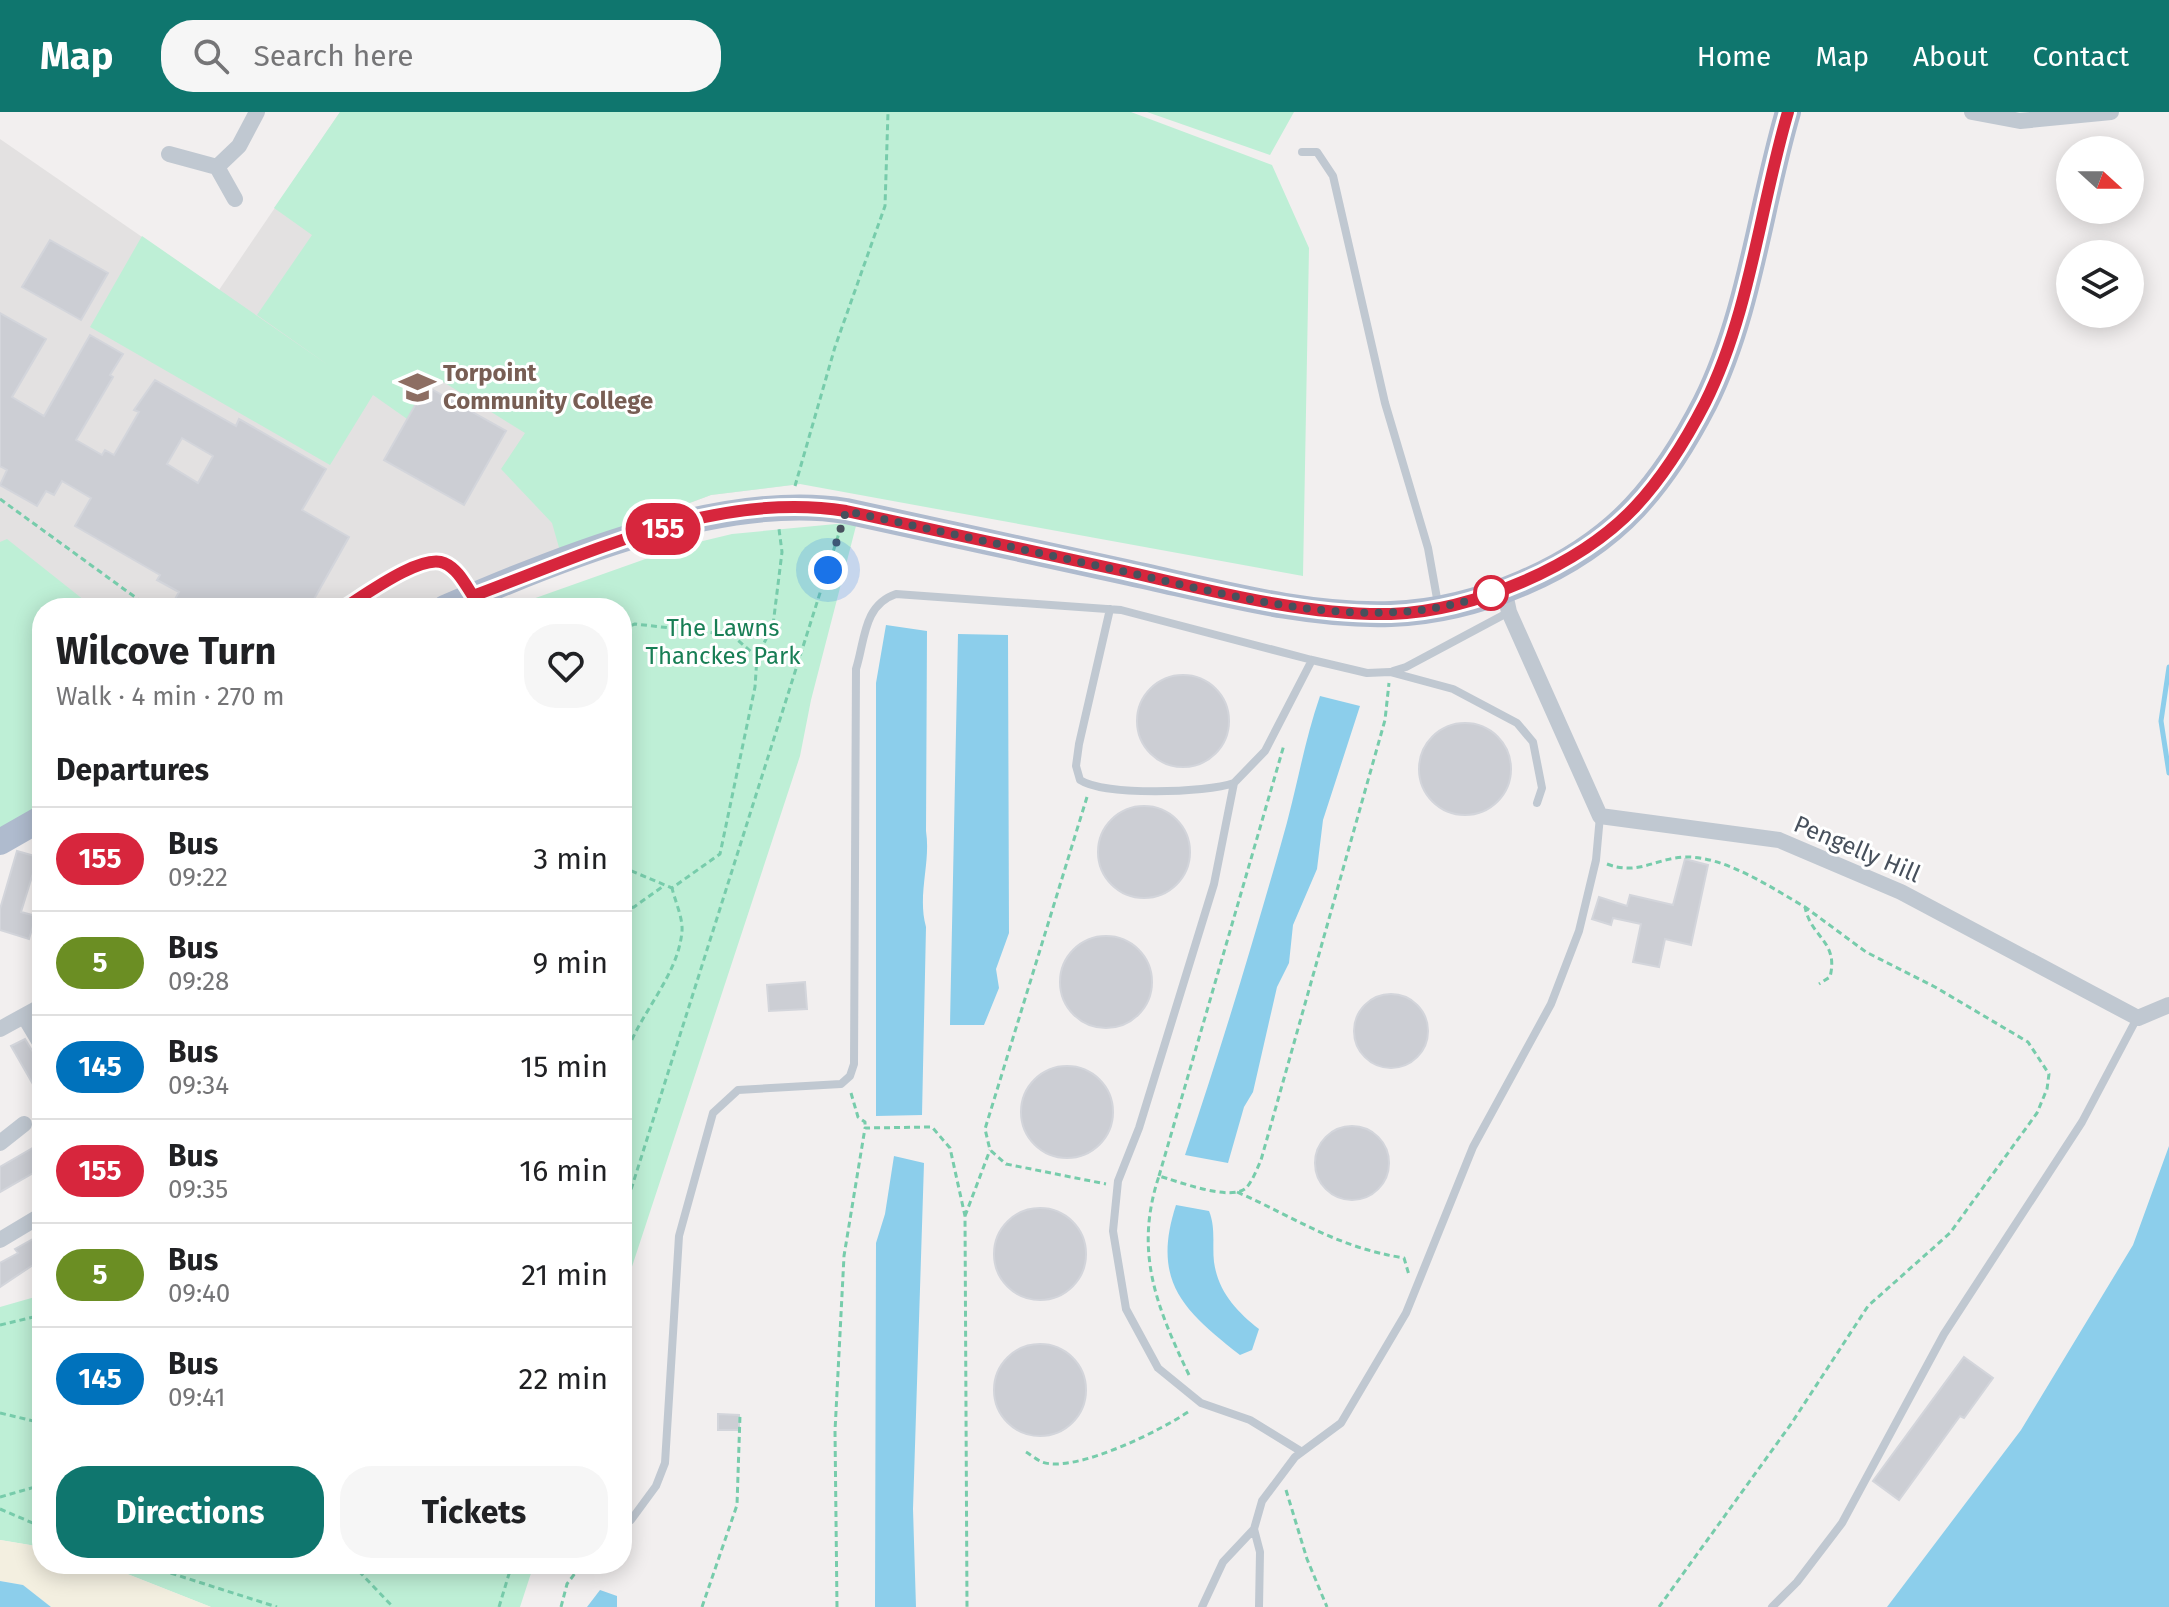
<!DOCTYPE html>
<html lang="en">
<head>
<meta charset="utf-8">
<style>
  body { margin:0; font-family:"Fira Sans",sans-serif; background:#f6f6f6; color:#202124; height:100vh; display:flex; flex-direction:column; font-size:30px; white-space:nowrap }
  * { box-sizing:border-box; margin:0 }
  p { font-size:26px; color:#757577 }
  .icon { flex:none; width:44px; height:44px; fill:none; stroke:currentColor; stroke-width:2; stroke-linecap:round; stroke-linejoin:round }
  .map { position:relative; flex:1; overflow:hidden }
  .sheet { position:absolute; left:32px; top:486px; width:600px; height:976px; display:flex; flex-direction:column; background:#fff; border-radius:32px; box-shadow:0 4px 20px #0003 }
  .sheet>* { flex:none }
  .badge { padding:0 16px; border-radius:26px; font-size:28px; line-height:52px }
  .needle { width:52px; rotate:111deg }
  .buttons { position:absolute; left:2056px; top:24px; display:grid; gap:16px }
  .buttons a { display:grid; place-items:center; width:88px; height:88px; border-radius:50%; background:#fff; box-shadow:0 4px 20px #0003; font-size:40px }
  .you { position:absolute; width:40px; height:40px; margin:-20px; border:6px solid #fff; border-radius:50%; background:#1a73e8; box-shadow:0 0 0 12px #1a73e833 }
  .map>.badge { position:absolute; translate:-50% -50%; box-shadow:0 0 0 4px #fff }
  h2 { padding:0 24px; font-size:30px; line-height:72px }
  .round { display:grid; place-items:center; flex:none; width:84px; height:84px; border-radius:32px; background:#f6f6f6 }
  .head { display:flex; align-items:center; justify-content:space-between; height:136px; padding:0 24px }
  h1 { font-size:38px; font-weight:700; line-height:60px }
  .action { display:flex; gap:16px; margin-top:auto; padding:16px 24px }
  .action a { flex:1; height:92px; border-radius:32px; background:#0f766e; color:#fff; font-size:32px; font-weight:700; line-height:92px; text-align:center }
  .action a+a { background:#f6f6f6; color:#202124 }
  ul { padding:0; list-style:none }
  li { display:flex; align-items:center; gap:24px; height:104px; padding:0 24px; border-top:2px solid #e0e0e0 }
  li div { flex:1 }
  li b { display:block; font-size:30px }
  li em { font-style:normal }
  li .badge { min-width:88px; font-weight:700; text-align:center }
  header { display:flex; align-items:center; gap:48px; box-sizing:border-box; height:112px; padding:0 40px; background:#0f766e; color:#fff }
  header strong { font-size:38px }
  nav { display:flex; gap:44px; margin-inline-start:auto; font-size:28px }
  .search { width:560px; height:72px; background:#f6f6f6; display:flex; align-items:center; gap:20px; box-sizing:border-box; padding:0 28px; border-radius:32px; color:#757577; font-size:30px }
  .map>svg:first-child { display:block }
  .education { fill:#e3e1e1 }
  .green { fill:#beefd6 }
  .sand { fill:#f3efe0 }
  .water { fill:#8cceeb }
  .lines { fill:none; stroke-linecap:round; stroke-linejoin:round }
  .stream { stroke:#8cceeb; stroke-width:5 }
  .building { fill:#ccced4; stroke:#d3d5db; stroke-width:2; fill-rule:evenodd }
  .path { stroke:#77ccab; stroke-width:3; stroke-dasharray:6 4; stroke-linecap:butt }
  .lane { stroke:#c0c8d1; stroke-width:8 }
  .street { stroke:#c0c8d1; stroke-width:16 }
  .primary { stroke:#afbbce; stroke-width:26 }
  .line-casing { stroke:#fff; stroke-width:18 }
  .line { stroke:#d7263d; stroke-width:12 }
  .walk { stroke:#47505c; stroke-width:8; stroke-dasharray:0 14.4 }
  .stop-dot { fill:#fff; stroke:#d7263d; stroke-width:4 }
  .labels { text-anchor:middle; stroke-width:6; stroke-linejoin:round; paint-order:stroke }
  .education-label { font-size:24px; font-weight:bold; fill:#785e54; stroke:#fff; text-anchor:start }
  .park-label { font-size:24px; fill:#187e55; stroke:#fff }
  .street-label { font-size:24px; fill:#47505c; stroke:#fff }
</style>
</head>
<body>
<header>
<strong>Map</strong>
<div class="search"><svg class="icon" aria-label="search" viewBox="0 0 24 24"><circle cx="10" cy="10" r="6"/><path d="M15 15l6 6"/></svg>Search here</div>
<nav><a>Home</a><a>Map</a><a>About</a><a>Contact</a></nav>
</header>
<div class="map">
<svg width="2169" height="1495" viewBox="0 0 2169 1495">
  <rect width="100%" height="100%" fill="#f2efef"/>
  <path class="education" d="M340,0L800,372L711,383L412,496H42L0,718V27L219,178Z"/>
  <path class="green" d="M340,0H1131L1272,53L1309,136L1303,464L800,372L711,383L560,439L552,411L501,357L525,321L437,266L410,309L373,283L330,353L90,215L142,124L331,255L257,203L312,123L274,96Z
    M1147,0H1294L1270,43Z
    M857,410L811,588L800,644L622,1185V496H507L682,434L732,422Z
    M7,427L94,496H42V695L0,718V430Z
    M42,1183V1435L0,1428V1195Z
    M102,1452H534L520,1495H211Z"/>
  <path class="sand" d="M0,1428L42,1435V1452H102L211,1495H51L23,1473L0,1469Z"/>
  <path class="water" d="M886,513L927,519L926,719C931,751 917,783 926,815L922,1003L876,1004V571Z
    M958,522L1008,523L1009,821L996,857L999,876L984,913H950Z
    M1320,584L1360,594L1323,708L1317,757L1293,813L1289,851L1277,875L1253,980L1244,995L1228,1051L1185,1043C1220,940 1251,837 1281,732C1296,682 1303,633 1320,584Z
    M2169,1034V1495H1887L2021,1318L2133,1133Z
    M894,1044L924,1051L913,1397L916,1495H875L876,1131L885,1102Z
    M1176,1093L1209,1099C1216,1116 1212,1133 1214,1150C1218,1179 1236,1199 1259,1217L1252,1238L1240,1243C1184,1199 1151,1170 1176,1093Z
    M0,1469L23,1473L51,1495H0Z
    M600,1478L617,1484V1495H587Z"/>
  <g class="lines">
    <path class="stream" d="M2169,555L2161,609L2169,661"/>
  </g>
  <path class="building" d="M50,128L108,161L81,208L22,175Z
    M0,201L46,227L12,285L44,304L90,223L123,242L110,263L113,265L76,328L102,343L105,338L114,343L139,300L134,298L155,268L236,314L239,307L326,357L302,398L349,425L309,496H170L179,480L157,468L160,463L75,414L91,386L62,369L54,383L46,379L37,394L0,373L7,358L0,354ZM182,326L213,344L198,371L167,352Z
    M426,274L506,319L464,393L384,348Z
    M1137 609a46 46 0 1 1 92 0a46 46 0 1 1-92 0Z
    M1419 657a46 46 0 1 1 92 0a46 46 0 1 1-92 0Z
    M1098 740a46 46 0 1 1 92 0a46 46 0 1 1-92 0Z
    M17,739L38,745L21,800L36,804L29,827L0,818V797Z
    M1685,747L1708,753L1691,833L1665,827L1659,855L1633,850L1641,812L1613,806L1611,813L1592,807L1599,785L1627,794L1630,783L1673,793Z
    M1060 870a46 46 0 1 1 92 0a46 46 0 1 1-92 0Z
    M805,870L807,897L769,899L767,873Z
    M1354 919a37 37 0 1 1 74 0a37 37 0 1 1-74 0Z
    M25,927L33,940L41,945L36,948L42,958V988L11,934Z
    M1021 1000a46 46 0 1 1 92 0a46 46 0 1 1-92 0Z
    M1315 1051a37 37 0 1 1 74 0a37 37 0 1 1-74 0Z
    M36,1034L42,1043V1056L0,1080V1055Z
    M994 1142a46 46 0 1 1 92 0a46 46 0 1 1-92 0Z
    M42,1122V1147L0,1175V1151L18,1141L15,1137Z
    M994 1278a46 46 0 1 1 92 0a46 46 0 1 1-92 0Z
    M1964,1245L1993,1266L1964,1306L1960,1304L1899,1388L1873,1369Z
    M718,1302L739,1303V1318H718Z"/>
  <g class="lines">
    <path class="path" d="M795,374L835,235L885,94L888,0
      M0,387L150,496
      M622,517L635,512L732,523L757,545
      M1087,685L985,1017L990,1038L1006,1052L1106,1072
      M1607,752C1638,764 1656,746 1685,745C1725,744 1772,776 1805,795C1811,826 1839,829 1830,865L1819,872
      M622,755L672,776L720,742L755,575L757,545L773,513L782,440L779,417
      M622,798L634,795L662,775
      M622,956C632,908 678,868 682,819C683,806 675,789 672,776
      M851,981L858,1005L865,1010V1016
      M1159,1064L1284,633
      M1237,1080C1298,1107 1336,1135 1404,1146L1409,1163
      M965,1104L990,1038
      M622,1106L839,421
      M0,1213L42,1203
      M1189,1263C1156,1194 1134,1139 1159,1064C1177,1069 1231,1090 1246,1076C1252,1070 1257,1057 1261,1048L1385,608L1389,571
      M0,1301L42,1311
      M1026,1340C1031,1343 1037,1348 1042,1350C1075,1362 1164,1317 1191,1298
      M1286,1378L1307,1447L1327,1495
      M0,1385L42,1373
      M0,1397L42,1415
      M142,1452L277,1495
      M352,1452L393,1495
      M499,1495L512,1452
      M561,1495L567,1472L582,1452
      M702,1495L737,1393L740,1303
      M837,1495L835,1319L844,1144L865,1016L932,1015L950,1036L965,1104L967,1495
      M1659,1495L1791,1312L1868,1194L1950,1121L2037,1001L2047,977L2049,962L2028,930L1935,875L1866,840L1805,795"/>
    <path class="lane" d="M1302,40H1317L1333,64L1385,291L1428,436L1438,492
      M344,496C364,484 419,444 440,450C456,454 463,469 471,481
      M1110,497L1079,632L1076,654L1080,668C1104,684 1206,681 1234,671L1214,772L1139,1016L1118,1069L1113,1119L1126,1197L1158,1256L1201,1291L1250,1308L1302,1340
      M1393,559L1406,555L1509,500
      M1234,671L1265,639L1312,548
      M631,1408L656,1374L665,1351L679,1124L713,1001L738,978L841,972L850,964L854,952L856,557C865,529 863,493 896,482L1121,498L1312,548L1367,561L1390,560L1453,577L1517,611L1533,630L1542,676L1537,691
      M1254,1417L1260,1440L1259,1495
      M1202,1495L1223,1450L1254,1417L1262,1389L1295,1345L1341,1311L1406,1201L1473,1035L1551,892L1579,819L1596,748L1600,704
      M1772,1495L1797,1470L1842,1411L1944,1222L2082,1010L2137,906"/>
    <path class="street" d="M1972,0L2020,9L2111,0
      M169,42L217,55L235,87
      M217,55L239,34L257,0
      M1504,477L1509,500L1600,704L1779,728L1901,780L2138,906L2169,893
      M24,904L42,934
      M0,917L42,894
      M0,1031L24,1012
      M0,1128L35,1107"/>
    <path class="primary" d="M445,496C557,447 724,379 846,399C941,420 1035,440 1130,461C1214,479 1305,505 1391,502C1476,499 1576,458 1635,395C1664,364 1686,328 1705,291C1750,201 1760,95 1788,0
      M0,730L42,706"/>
  </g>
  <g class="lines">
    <defs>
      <path id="line" d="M344,496C365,483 422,441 444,451C458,457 465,472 473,484C589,441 719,378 846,399C939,419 1031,439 1124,459C1208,478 1305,504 1391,502C1473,499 1578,455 1635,395C1664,364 1686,328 1705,291C1750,201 1760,95 1788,0"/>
    </defs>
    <use href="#line" class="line-casing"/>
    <use href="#line" class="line"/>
    <path class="walk" d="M828,458L846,399C934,418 1021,437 1108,456C1230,482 1370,527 1491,481"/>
  </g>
  <defs>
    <symbol id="school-bare" viewBox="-9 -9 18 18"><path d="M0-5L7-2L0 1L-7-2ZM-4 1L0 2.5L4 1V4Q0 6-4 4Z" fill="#8d6e63" stroke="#fff" stroke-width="2.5" paint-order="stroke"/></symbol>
  </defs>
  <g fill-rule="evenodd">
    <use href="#school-bare" x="392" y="250" width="51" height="51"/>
  </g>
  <circle class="stop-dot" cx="1491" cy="481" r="16"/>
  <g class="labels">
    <g class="education-label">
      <text x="443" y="269">Torpoint<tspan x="443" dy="28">Community College</tspan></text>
    </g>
    <g class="park-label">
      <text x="723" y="524">The Lawns<tspan x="723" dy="28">Thanckes Park</tspan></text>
    </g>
    <g class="street-label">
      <text transform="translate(1857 737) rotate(23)" y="8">Pengelly Hill</text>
    </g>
  </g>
</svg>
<div class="buttons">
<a><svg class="needle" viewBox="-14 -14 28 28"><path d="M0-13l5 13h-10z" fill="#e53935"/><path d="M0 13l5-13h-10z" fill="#757577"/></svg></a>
<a><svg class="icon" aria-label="layers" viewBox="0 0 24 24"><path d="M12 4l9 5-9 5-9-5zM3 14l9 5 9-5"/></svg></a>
</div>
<div class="you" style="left:828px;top:458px"></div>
<b class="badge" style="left:663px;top:417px;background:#d7263d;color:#fff">155</b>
<section class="sheet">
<div class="head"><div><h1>Wilcove Turn</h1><p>Walk · 4 min · 270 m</p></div><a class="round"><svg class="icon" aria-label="heart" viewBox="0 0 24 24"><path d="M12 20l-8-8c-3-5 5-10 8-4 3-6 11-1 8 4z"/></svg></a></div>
<h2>Departures</h2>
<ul>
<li><span class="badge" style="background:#d7263d;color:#fff">155</span><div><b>Bus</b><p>09:22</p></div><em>3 min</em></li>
<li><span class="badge" style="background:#6b8e23;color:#fff">5</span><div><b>Bus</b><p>09:28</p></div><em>9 min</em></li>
<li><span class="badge" style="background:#0072bc;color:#fff">145</span><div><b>Bus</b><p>09:34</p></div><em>15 min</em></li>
<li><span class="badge" style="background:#d7263d;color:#fff">155</span><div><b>Bus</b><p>09:35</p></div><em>16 min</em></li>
<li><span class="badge" style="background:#6b8e23;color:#fff">5</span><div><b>Bus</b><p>09:40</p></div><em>21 min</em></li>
<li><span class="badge" style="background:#0072bc;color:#fff">145</span><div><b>Bus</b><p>09:41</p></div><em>22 min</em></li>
</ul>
<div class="action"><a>Directions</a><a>Tickets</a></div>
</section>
</div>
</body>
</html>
